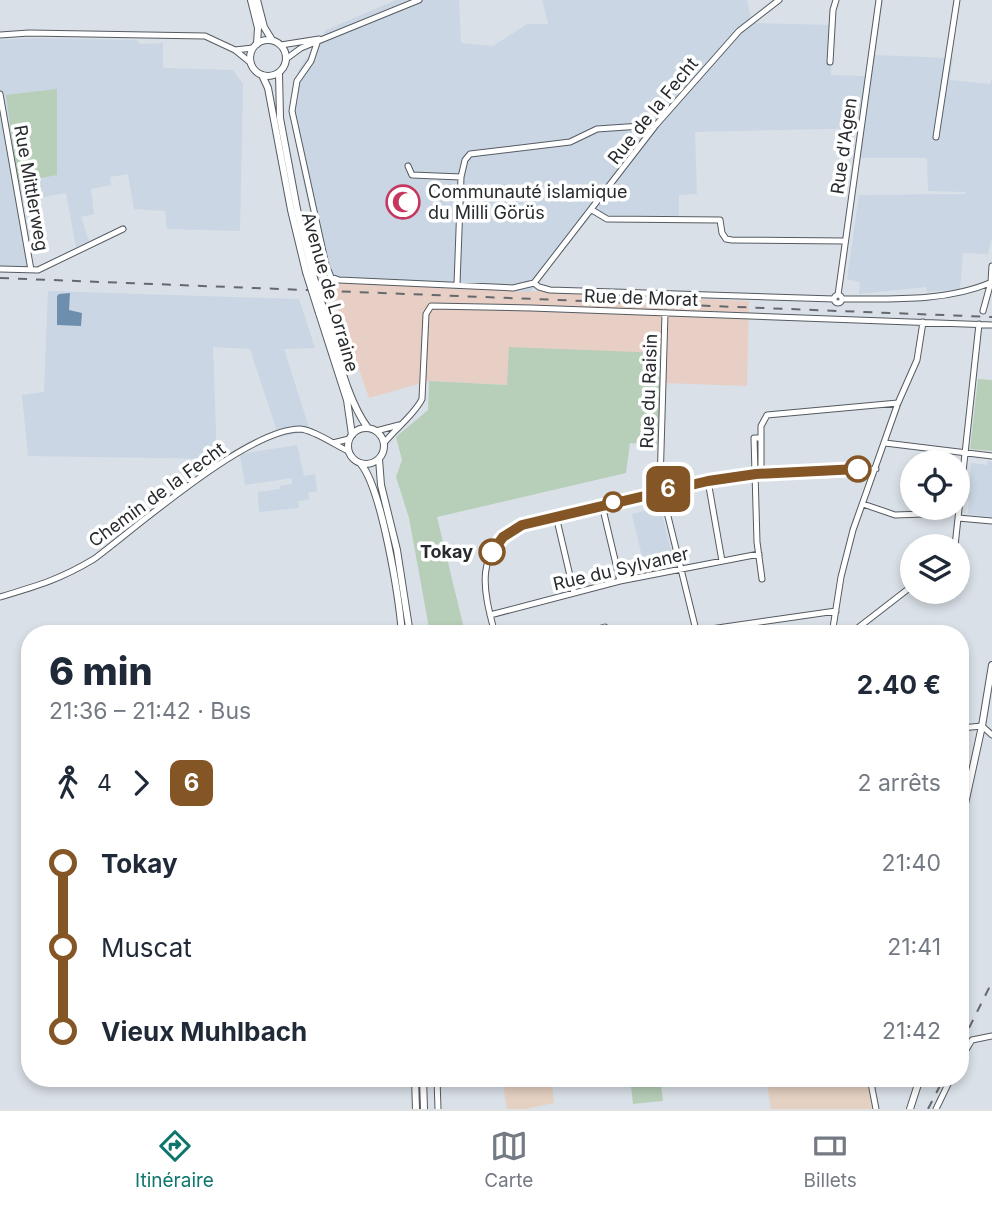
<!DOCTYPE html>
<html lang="fr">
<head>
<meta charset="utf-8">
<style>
  body { margin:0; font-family:Inter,sans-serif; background:#f6f6f7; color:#1f2937; height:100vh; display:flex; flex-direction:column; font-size:26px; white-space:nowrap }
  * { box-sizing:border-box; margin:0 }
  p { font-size:23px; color:#747a83 }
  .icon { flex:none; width:38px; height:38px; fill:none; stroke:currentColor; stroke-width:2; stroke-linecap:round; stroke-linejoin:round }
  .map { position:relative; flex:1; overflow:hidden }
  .details { position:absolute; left:21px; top:625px; width:948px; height:462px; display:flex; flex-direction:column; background:#fff; border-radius:28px; box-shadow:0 4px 10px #0003 }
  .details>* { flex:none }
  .badge { padding:0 14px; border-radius:10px; font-size:24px; line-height:46px }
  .tools { position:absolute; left:900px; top:450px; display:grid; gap:14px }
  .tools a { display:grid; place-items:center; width:70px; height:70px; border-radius:50%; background:#fff; box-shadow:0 4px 10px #0003; font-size:35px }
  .map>.badge { position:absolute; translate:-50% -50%; box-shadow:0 0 0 4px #fff }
  .legs { display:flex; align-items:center; gap:10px; height:77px; padding:0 28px; font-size:23px }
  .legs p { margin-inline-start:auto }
  .headline { display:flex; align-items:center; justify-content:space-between; height:119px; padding:0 28px }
  h1 { font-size:38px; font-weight:800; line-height:52px }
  ul { padding:0 28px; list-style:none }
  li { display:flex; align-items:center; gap:24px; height:84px; font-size:26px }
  li i { display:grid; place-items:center; width:10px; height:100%; margin:0 9px; background:currentColor }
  li i::after { content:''; width:18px; height:18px; margin:-9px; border:5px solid; border-radius:50%; background:#fff }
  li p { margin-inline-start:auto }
  li:first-child i { background:linear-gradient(#0000 50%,currentColor 0) }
  li:last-child i { background:linear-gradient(currentColor 50%,#0000 0) }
  .dock { display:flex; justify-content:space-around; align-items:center; height:98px; border-top:2px solid #e0e1e3; background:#fff; font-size:19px; color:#747a83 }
  .dock a { display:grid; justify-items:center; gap:4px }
  .dock .current { color:#0f766e }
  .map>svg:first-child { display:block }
  .commercial { fill:#e8cfc6 }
  .built { fill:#cad6e3 }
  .medical { fill:#e5d1c2 }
  .green { fill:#b7ceb8 }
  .water { fill:#6e8ead }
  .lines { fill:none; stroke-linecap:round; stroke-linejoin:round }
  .minor-casing { stroke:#555b61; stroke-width:7 }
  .major-casing { stroke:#555b61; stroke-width:8 }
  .minor { stroke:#fff; stroke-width:5 }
  .major { stroke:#fff; stroke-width:6 }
  .rail { stroke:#64696d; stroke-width:2; stroke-dasharray:9 9; stroke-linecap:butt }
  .major-bridge-casing { stroke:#555b61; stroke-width:8; stroke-linecap:butt }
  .major-bridge { stroke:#fff; stroke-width:6 }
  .line-1-casing { stroke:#fff; stroke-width:16 }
  .line-1 { stroke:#845626; stroke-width:10 }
  .stop-1-dot { fill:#fff; stroke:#845626; stroke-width:3.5 }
  .labels { text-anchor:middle; stroke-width:7; stroke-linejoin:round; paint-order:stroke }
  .street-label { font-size:18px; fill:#282b2e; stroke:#fff }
  .poi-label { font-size:18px; fill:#282b2e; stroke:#fff; text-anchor:start }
  .stop-label { font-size:18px; font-weight:bold; fill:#282b2e; stroke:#fff; text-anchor:end }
</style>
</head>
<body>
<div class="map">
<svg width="992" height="1109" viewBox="0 0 992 1109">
  <rect width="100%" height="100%" fill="#d9e0e7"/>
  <path class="commercial" d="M328,282L749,301L747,386L661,383L509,348L508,385L429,381L369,398Z"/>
  <path class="built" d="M396,0H459L461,43L493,46L527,24H548L542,0H747L752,23L832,25L831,75L867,76L873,55L953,58L950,80L990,84L992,78V237L988,254L963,253L960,289L927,292L926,287L859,294L860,282L847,279L859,195L965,194L966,192L928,191L927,158H860L863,128L695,132L697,194L679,195V216L592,215L530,292L328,282L307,200L289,109L299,69L326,30Z
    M34,38L137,40L140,44L163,43V68L233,70L243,84L240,231L167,229L165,211L134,209L128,174L110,177L111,185L91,189L94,214L81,217L89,241L76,247L66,193L22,201L32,267L0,266V40Z
    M48,291L299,299L315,348L284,349L310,431L279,437L250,349L213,347L217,459L28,456L22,395L44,392Z
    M297,445L304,476L315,474L317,491L308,493L309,500L298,501L299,508L259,512L258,492L280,489V486L292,484V478L245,485L240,454Z
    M988,461L992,462V517L968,514L969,501L964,500L966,482H970L971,463L987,465Z
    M660,507L672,554L643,561L632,514Z"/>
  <path class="medical" d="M504,1078H551L554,1103L525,1109H507L503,1085Z
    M766,1078H867L872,1109H771Z"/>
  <path class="green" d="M57,89V175L18,182L6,95Z
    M509,347L662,353L657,445L630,443L626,473L437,517L465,633H430L409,518L396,477L402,460L396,437L428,410L429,381L507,385Z
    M978,379L992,380V451L970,449Z
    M630,1078H660L663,1101L633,1104Z"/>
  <path class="water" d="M70,293L69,310L82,313L81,326L57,325V296L59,294Z"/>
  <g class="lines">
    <defs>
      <path id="minor" d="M0,35L29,33L205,36L235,50L251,63
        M317,43L311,61L297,81L292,111L326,265L331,277L339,280L513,288L534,283
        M281,45L319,39
        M235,50L253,48
        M286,59L301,48L419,0
        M830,62L833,10L836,0
        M0,94L31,270
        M936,137L957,0
        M408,166L412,175L461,177
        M592,210L607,219L720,220L722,233L726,239L732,240L845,241
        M0,269L38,270L123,229
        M534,283L656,125L739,31L779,0
        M534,283L539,287L550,290L834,299
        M457,284L461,177L465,160L470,154L570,142L597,129L656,125
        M838,295L879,0
        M834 299a4 4 0 1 1 8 0a4 4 0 1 1-8 0Z
        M842,299C890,299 947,302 992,282
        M983,311L991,282L992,266
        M665,313L660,484L697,634
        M376,431L399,425
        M761,438H754L757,542L762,579
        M333,443L349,439
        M384,443C396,428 414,415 422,399L426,314L431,306L531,308L992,325
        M885,443L992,456
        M761,474V426L767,415L898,403
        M708,481L722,561
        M863,504L895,515L924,514
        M602,505L620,581
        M556,516L574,593
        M958,518L992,521
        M955,546L979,324
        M0,597C37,586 61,579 94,559C138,526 248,429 300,429C314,430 335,445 348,451
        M490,615L620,581L759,554
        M833,627L845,634
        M697,631L836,611
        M495,634C483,589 473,550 522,525L708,481L770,473L876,469
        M580,634L605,627L608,634
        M832,634L841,577L853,530L898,403L917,360L923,322
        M850,634L912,586
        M961,728L982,726L992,735
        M961,1058L972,1040L992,1036
        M437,1078L438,1109
        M870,1078L876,1109
        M936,1109L951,1078"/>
      <path id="major" d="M251,0L258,28L257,44
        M257,0L264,27L272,40
        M250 58a18 18 0 1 1 36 0a18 18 0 1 1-36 0Z
        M279,73L280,118L297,209L312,271
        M262,75L268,88L291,210L306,272
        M324,311C336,347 346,399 368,428
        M319,313L347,400L352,435
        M348 446a18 18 0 1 1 36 0a18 18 0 1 1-36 0Z
        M379,459L381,485L397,550L410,634
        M361,464C382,490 399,597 402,634
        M961,822L982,726L992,665
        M415,1078L416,1109
        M423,1078L424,1109
        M910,1109L920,1078"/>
    </defs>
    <use href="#minor" class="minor-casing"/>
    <use href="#major" class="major-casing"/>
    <use href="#minor" class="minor"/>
    <use href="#major" class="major"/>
    <path class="rail" d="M0,278L992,317
      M961,1044L992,982
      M928,1109L944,1078"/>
    <defs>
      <path id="major-bridge" d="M312,271L324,311
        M306,272L319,313"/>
    </defs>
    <use href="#major-bridge" class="major-bridge-casing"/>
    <use href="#major-bridge" class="major-bridge"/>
  </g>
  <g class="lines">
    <defs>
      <path id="line-1" d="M492,552L503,537L522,525L708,481L756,474L858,469"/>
    </defs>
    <use href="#line-1" class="line-1-casing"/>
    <use href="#line-1" class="line-1"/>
  </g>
  <defs>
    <symbol id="mosque-ring" viewBox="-11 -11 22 22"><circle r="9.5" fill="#fff" stroke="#c63760" stroke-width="1.5"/><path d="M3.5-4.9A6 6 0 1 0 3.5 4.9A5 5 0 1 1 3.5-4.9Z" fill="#c63760"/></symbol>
  </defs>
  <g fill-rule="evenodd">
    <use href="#mosque-ring" x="384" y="183" width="38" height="38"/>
  </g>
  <g class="stop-1-dot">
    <circle cx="858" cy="469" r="12"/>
    <circle cx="613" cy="502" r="9"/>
    <circle cx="492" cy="552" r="12"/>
  </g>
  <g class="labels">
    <g class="street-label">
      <text transform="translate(653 111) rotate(-51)" y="6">Rue de la Fecht</text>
      <text transform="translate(844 146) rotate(-82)" y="6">Rue d'Agen</text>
      <text transform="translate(31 188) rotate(80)" y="6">Rue Mittlerweg</text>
      <text transform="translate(330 292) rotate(74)" y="6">Avenue de Lorraine</text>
      <text transform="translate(641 298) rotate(2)" y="6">Rue de Morat</text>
      <text transform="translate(649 391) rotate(-88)" y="6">Rue du Raisin</text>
      <text transform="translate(157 495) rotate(-36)" y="6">Chemin de la Fecht</text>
      <text transform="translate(621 569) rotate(-13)" y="6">Rue du Sylvaner</text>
    </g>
    <g class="poi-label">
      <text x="428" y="198">Communauté islamique<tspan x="428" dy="21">du Milli Görüs</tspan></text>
    </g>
    <g class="stop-label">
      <text x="473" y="558">Tokay</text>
    </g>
  </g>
</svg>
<div class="tools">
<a><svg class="icon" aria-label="locate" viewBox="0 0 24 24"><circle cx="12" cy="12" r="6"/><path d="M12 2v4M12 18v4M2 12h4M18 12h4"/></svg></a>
<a><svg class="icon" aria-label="layers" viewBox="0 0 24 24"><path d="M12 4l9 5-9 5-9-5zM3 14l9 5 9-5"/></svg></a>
</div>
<b class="badge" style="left:668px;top:489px;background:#845626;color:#fff">6</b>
<section class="details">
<div class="headline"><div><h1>6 min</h1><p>21:36 – 21:42 · Bus</p></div><b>2.40 €</b></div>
<div class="legs"><svg class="icon" aria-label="walk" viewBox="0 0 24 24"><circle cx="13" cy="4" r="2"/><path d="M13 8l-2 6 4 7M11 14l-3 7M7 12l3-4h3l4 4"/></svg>4<svg class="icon" aria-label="forward" viewBox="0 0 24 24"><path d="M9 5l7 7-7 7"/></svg><b class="badge" style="background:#845626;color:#fff">6</b><p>2 arrêts</p></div>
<ul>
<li><i style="color:#845626"></i><b>Tokay</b><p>21:40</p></li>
<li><i style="color:#845626"></i><span>Muscat</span><p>21:41</p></li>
<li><i style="color:#845626"></i><b>Vieux Muhlbach</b><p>21:42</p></li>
</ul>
</section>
</div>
<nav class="dock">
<a class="current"><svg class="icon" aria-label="directions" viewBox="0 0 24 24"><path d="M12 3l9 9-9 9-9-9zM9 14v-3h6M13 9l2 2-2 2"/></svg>Itinéraire</a>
<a><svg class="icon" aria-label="map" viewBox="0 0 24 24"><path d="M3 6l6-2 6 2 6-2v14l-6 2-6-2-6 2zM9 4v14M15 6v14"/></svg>Carte</a>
<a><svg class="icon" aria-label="tickets" viewBox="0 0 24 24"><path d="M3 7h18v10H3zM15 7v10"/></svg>Billets</a>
</nav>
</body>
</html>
